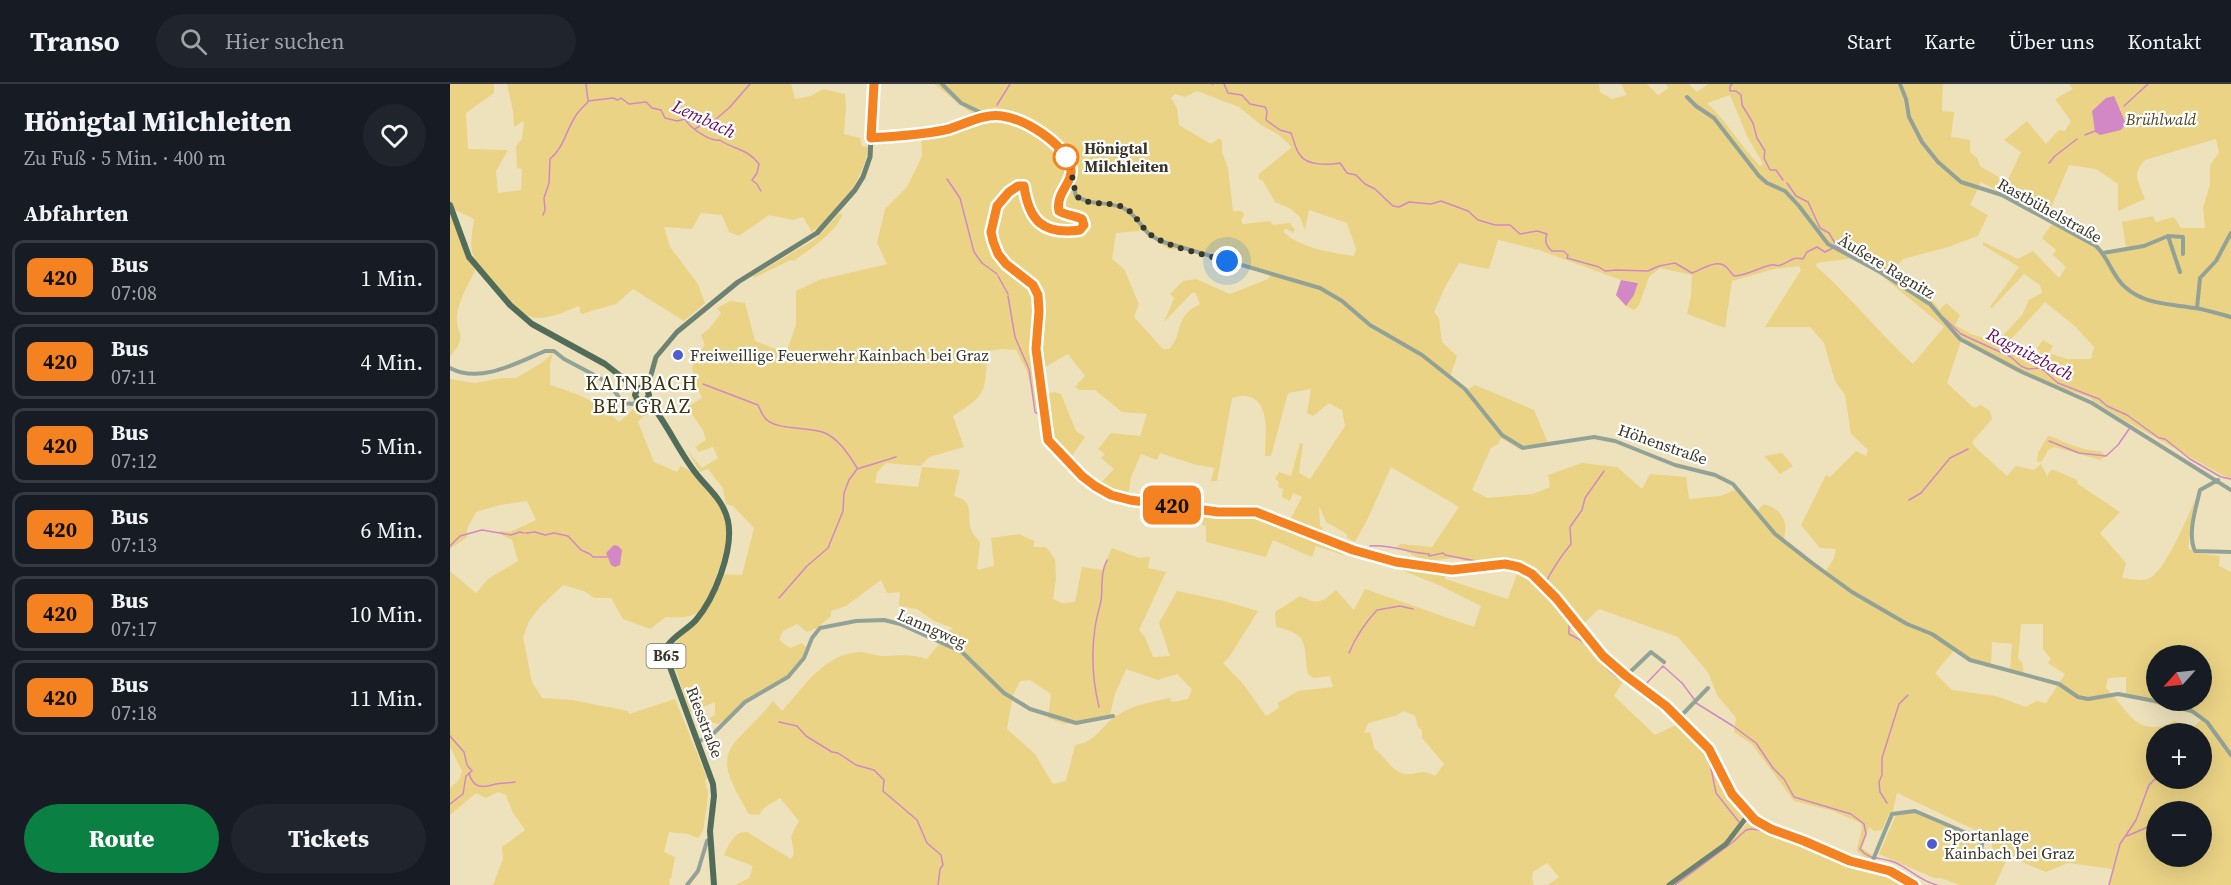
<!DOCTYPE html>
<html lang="de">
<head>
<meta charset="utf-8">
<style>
  body { margin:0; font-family:"Source Serif 4",serif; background:#20242c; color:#f1f3f6; height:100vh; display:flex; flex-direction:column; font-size:22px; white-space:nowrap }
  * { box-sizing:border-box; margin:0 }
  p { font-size:20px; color:#9ea1a6 }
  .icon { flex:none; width:33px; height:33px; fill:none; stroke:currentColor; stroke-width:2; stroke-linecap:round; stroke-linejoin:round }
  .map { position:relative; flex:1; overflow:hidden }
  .drawer { display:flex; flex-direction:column; background:#171b24; width:450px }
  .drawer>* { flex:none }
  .badge { padding:0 12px; border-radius:9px; font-size:21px; line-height:39px }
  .needle { width:39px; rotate:243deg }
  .controls { position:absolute; left:1696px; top:561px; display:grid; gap:12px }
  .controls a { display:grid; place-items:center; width:66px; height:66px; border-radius:50%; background:#171b24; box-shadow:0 6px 24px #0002; font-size:30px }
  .you { position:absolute; width:30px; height:30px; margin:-15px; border:4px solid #fff; border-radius:50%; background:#1a73e8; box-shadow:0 0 0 9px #1a73e833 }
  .map>.badge { position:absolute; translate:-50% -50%; box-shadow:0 0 0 3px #fff }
  h2 { padding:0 24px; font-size:22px; line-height:54px }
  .round { display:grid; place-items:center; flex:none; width:63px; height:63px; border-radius:32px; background:#20242c }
  .overview { display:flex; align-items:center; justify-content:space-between; height:102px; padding:0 24px }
  h1 { font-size:28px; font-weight:800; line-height:45px }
  .action { display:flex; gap:12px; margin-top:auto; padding:12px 24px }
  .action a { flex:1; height:69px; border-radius:36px; background:#0b8043; color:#fff; font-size:24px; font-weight:800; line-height:69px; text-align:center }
  .action a+a { background:#20242c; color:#f1f3f6 }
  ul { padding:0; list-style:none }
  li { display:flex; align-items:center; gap:18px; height:75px; margin:0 12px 9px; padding:0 12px; border:3px solid #363941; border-radius:12px }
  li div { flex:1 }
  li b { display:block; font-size:22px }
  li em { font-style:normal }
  li .badge { min-width:66px; font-weight:700; text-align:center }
  header { display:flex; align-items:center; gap:36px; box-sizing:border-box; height:84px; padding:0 30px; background:#171b24; border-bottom:2px solid #363941 }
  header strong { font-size:28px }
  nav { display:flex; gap:33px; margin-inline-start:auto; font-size:21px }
  .search { width:420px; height:54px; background:#20242c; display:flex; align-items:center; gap:15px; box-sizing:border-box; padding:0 21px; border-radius:33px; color:#9ea1a6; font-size:22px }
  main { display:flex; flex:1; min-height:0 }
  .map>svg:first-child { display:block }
  .green { fill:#ead385; fill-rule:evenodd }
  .water { fill:#d288c5 }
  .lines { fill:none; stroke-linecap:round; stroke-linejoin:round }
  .stream { stroke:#d288c5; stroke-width:1.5 }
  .street { stroke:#93a297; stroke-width:4 }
  .secondary { stroke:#6d8272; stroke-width:5 }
  .primary { stroke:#516c59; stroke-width:6 }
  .line-casing { stroke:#fff; stroke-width:14 }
  .line { stroke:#f58220; stroke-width:9 }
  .walk { stroke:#3a3627; stroke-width:6; stroke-dasharray:0 10.8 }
  .stop-dot { fill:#fff; stroke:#f58220; stroke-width:3 }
  .poi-dot { fill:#4f5dd3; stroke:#fff; stroke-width:2 }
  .labels { text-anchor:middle; stroke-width:4.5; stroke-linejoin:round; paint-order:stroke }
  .shield { fill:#fff; stroke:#757268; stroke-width:1.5 }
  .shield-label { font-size:15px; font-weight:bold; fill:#3a3627 }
  .park-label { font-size:16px; font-style:italic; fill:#51461e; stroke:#fff }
  .stop-label { font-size:16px; font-weight:bold; fill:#3a3627; stroke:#fff; text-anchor:start }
  .street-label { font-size:16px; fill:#3a3627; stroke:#fff }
  .poi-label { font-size:16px; fill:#3a3627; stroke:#fff; text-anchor:start }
  .water-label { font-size:18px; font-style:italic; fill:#680f5e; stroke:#fff }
  .quarter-label { font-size:20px; letter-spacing:1.5px; fill:#3b3210; stroke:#fff }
</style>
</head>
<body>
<header>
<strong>Transo</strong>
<div class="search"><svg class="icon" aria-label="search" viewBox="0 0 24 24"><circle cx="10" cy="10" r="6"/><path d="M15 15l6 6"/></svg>Hier suchen</div>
<nav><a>Start</a><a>Karte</a><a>Über uns</a><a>Kontakt</a></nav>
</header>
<main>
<section class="drawer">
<div class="overview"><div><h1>Hönigtal Milchleiten</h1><p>Zu Fuß · 5 Min. · 400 m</p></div><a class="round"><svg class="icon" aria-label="heart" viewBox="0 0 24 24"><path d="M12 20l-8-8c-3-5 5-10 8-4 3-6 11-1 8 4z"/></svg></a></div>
<h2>Abfahrten</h2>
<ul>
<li><span class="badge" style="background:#f58220;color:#111">420</span><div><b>Bus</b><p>07:08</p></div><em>1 Min.</em></li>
<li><span class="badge" style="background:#f58220;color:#111">420</span><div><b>Bus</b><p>07:11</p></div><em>4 Min.</em></li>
<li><span class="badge" style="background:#f58220;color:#111">420</span><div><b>Bus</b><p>07:12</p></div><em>5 Min.</em></li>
<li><span class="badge" style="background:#f58220;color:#111">420</span><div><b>Bus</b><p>07:13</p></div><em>6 Min.</em></li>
<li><span class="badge" style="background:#f58220;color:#111">420</span><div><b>Bus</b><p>07:17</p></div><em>10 Min.</em></li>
<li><span class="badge" style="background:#f58220;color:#111">420</span><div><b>Bus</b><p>07:18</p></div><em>11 Min.</em></li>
</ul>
<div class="action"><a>Route</a><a>Tickets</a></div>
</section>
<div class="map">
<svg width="1781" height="801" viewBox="0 0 1781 801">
  <rect width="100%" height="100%" fill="#ede2bc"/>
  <path class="green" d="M0,0H44V9L16,29L18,65L58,66L46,87L48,109L71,106L72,85L67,84L66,62L72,55L74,37L64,43L63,27L57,0H341L345,15L361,12L373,5L395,10L396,24L394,50L410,54L412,62L418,63C414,97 388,129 362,148L353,133L343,136L319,131L289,152L279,148L272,131L251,129L242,145L214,143L220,163L248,200L255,219L234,237L183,205L166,220L131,230L129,222C116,227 102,234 88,234C67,234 41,196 27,180C18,165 22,152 24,135L1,124L17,174L25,186C19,200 8,217 7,232C6,252 19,250 0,273Z
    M484,0H1149L1150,8L1162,15L1177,11L1171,0H1197L1208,11L1219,4L1215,0H1239L1247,8L1258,0H1493L1492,27L1504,28L1501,53L1520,56V68L1527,74L1530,82L1557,98L1571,68L1554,56L1577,37L1596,60L1609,46L1615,47L1621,37L1605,15L1623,5L1619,0H1781V232L1746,226L1781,235V396L1676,337L1638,313L1567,288L1511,257L1497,299L1524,324L1531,321L1540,327L1542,335L1522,358L1526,364L1557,392L1566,382L1584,386L1591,380L1598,394V390L1602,385L1627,396L1628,400L1670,428L1650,449L1676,479L1672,494C1682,495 1692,498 1700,494C1715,487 1738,432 1745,416L1738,464L1746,469L1770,472L1769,482L1781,488V801H1659L1662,785L1618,779L1596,788L1543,766L1540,753L1447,709L1442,731L1439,730L1432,746L1424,747L1419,743L1412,764L1422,771L1419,777L1407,767C1407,757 1414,749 1411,739L1383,727L1344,717L1302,660L1284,648L1286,634L1267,611L1258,588L1228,553L1149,525L1131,542L1156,573L1177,591L1164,612L1205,651L1235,637L1254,657L1271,696L1294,728L1295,732L1278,759L1301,736L1311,745L1361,762L1396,778L1438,789L1453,797L1447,798L1450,801H1098L1109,793L1097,779L1083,788L1082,795L1084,801H285L299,794L303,782L274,771C279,761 284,747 297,748L341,775L344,770L341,752L349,737L330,714L315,723L309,731L299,730C257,661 281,669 323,617L332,627C355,602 375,568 412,568C418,569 424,571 431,572C449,572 458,569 477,575L488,561L505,555L495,549L503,544L484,537L467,525L449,522L450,508L437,509L431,496L396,522L381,527V532L367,544L357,548L347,540L333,547L329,556L340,564L352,559L356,563L352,573L336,593L293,618L284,629L268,640L261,638L260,634L265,631V618L240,628L220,568L228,556L251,533L272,490L292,491L304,444L283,422L276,420L273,404L258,385L250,388L237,366L252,384L268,374L263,363L249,368L245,363L256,356L253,346L237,323L252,314C243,291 235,282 255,261L251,251L260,244L271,229L267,224L280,217L295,219L305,257L336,269L346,241V207L369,196L437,180L427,159L435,125L457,103L472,72L471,53C493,49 539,31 558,35C568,37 578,45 587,49C562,31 555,28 525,32ZM747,7L789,23L811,41L829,51L842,63L809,90V95L813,97L825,118L841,125L850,133L855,146L859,126L897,139L906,165L904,172C879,168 854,165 834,149V145H837L843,149L845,146L840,139L823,141L820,137L793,140L791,136L794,131L792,127H783L778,84L772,68V57L769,54L761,60L729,41L727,24L721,14L725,10L735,13ZM1280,11L1297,52L1313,80L1310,82C1291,62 1277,38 1257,19ZM1766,55L1769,69L1760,81V101L1753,124L1755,144H1731L1724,133L1706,138L1703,132L1672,138L1676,163L1653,167L1645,159L1604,137L1592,154L1606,166L1603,171L1616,183L1609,194L1583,167L1568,175L1533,158V161L1569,183L1540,223L1542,224L1574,190L1590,201L1592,209L1579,216L1572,231L1547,258L1521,250L1505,241L1510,231L1496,219L1490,226L1480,214L1446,183L1453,175L1498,163L1528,152L1538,131L1520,121L1531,98L1597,133L1619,81L1646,85L1668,100V127L1695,115C1689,98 1681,91 1695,76ZM692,144L702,154L719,165L749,167L821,188L818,195L780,210L746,195L733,197L720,210L724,214L714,238L742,209L745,208L750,220C723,233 734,250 719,265H713L684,233L689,220L674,185L662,175L666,149L689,147ZM1048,156L1089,166L1171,196L1188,198L1184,211L1176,222L1184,226L1189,221L1199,193L1210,184L1242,191L1241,212L1237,230L1275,244L1282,197L1324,185L1349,182L1351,186L1315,243H1360L1374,259L1385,297L1395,311L1401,350L1418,366L1416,372L1406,367L1380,393L1376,391L1351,441L1370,464L1386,465L1384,474L1376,487L1334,455C1338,437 1333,426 1314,420L1307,427L1289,404L1271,412L1239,415L1236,393L1200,390L1192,405L1167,383L1132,379L1098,391L1100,403L1083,410L1037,414L1022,406L1041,364L1048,360L1051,354L1071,366L1099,361L1084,326L1025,301L1015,307L1006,301L1000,293L1007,272L992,258L989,234L984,228L995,203L1009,179L1039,185ZM1404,174L1432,192L1494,243L1463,280C1429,249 1401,213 1366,182L1367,179ZM1595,218L1626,243L1644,263L1641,275H1617L1599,269L1603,262L1593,256L1587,264L1590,268L1573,274L1554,263ZM552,265L566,266L577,287L592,351L594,350L617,379L635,353L626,347L611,310L605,308L594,310L592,285L618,270L635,292L625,303L630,306H645L672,328L697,330L690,352L661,349L648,365L655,370L651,374L664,385L648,402L678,413L681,393L691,370L707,376L710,369L743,380L764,384L761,397H767L782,314C786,313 792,311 796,312C822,316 815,354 815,372H821L838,309L861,305L857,329L863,332L879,319L892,326L895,342L860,395L849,389L853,360L850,359L841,392L829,388L825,395L829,398L828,403L833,405L832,413L840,417L843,409L852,413L839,438L806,425L782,427L749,422L750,434L753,435L752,441L756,442V458L816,473L823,456L862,473L866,462L893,471L894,465L869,454L873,444L870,442L869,422L876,438L897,450V454L905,458L918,434L941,383L1009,423L982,463L951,460L946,463C954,466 967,474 973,475C991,480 1003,467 1021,481L1061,476L1070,481L1058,515L995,495V484L951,476L944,483L991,502L1031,522L1024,543L915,505L904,526L886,506C871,519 868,521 850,512L825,528L826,543C862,551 852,561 858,590L863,594L880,592L883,603L848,607L828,619L829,624L816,632L794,601L773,579L780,572L808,527L774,517L727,507L709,539L720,572L703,573L695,553L689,546L716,488L698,484L700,473L689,474L662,464L652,486L632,483L625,518L612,519L603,515L606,495L605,475L596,463H584V457L569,450L541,454L544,482L527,486L530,458C528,455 525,453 523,450C514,434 528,418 504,412L510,386L472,383L468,403L425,399L427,388L436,379L471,382L479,373L514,363L503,332C539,310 534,307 538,267ZM1571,540H1593V565L1601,575L1598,579L1615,590L1596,619L1586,617L1576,623L1546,612L1502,606L1485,589L1506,564L1521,575L1541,581L1542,558L1562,560L1560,586L1574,590L1572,578L1568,575ZM1707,572H1752V616H1707ZM676,585L708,596L727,590L742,605L738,615L722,618L720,614C700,618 683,621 666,632C650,643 646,658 625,661L616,697L603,700L585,670L557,645L563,611L570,597L580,596L601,610L598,634L615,640L660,631L665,610ZM1676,593V612L1742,630L1751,636L1739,646L1725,637C1686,655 1681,629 1656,604L1658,594ZM954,627L965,632L968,643L972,646V654L994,680L985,692C970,684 970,691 956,690C940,688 935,670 925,666L920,648L914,649L918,639L945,632ZM1707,650H1752V694H1707ZM1707,728H1752V772H1707Z
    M390,129L392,131C385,150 359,165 344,177L341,176L304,194L303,192L364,156Z
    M103,269L100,280V301C131,311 145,316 169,338L186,323L199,322L203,328L192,333L188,338L204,378L227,388L230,382C242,386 247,394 254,403C260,410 268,417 271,425C283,451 272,476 263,501C260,509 255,524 247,529C238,534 226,534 216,533L200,545L173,535L161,514H144L134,507L113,501L90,523L79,537L73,553L82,598L92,614L122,616L178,627L179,630L225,615L257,694L255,697L258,708L257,721L253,747L248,754L238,750L219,748L214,768L225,773L221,795H219L220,801H43L53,775L52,763L75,746L62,727L56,711L48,708L36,714L26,709L0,731V704L9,696L12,687L0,663V487L26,509L38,495L68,477L62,456L50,450V447L60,448L86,436L77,417L50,421L26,428L17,445V453L0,465V295L24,299L52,294H66L93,278Z
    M1598,352C1606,353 1610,357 1617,359C1629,364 1639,367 1651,367L1656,372L1650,376L1604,363L1598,366L1592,377L1587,378L1588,369Z
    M1332,369L1343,382L1330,390L1314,372Z
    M1465,727L1533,756L1531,765L1557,775L1545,801H1509L1491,794H1484L1429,770L1446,731Z"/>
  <path class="water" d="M1664,12L1676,40L1671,46L1650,51L1645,48L1642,27L1656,14Z
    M1171,196L1188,199L1184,211L1176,222L1166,211Z
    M164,461L168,462L172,466L170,481L165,483L161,481L156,469Z"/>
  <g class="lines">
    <path class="stream" d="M136,0L138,17L163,14L168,16L171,14L179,20L196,18L202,24L211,26L215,34L227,37L235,35C240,44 260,58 270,56C284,66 297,64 309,80L307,89L302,96L307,100L311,107
      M762,0H763
      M774,0L778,9L792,11L800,20L815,23L817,27L816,36L830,46L841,49C844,56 845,65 850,71C857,82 879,81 890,79L897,89L906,91L915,100L925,105L943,122L949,123L959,118L981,120L991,117L1018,127L1028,136L1045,141H1060L1070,150L1087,147L1097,150C1094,157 1097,163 1102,167H1113L1118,171L1117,174L1149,183L1155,187L1166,186L1198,187L1209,182L1225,179L1242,189C1253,185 1269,173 1278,185C1280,187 1282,190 1284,192C1298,191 1308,184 1321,181C1327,180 1325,183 1331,181C1340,178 1342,172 1353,175L1357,168L1367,163L1375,168L1383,164
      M1282,0L1280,2V7H1286L1291,11L1292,21L1303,39L1307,54L1315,67L1314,74L1320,86H1326L1333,96
      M547,21L560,0
      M1674,22L1698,0
      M245,45L253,40L259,41L279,24L300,0
      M1635,51L1645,47
      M1599,79L1605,72L1627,55
      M497,95L510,114L524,168L532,179L547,190
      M1337,99L1346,112L1358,118L1370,144L1379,149L1386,161L1395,168
      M93,131L95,126L94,114L99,99L100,75C113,65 116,47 125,33C128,27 133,23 138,18
      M1405,173H1414L1425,182L1434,184L1438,188H1442L1460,198L1471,212
      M548,192L558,210
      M558,212L565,253L579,285L585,328L590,331
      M1494,234L1511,250L1561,273L1571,282L1578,285L1591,284L1608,299L1649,315L1657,322L1677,331L1709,354L1715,355L1740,375L1771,393L1781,395
      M253,300L308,321C310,325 312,331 315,334C325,347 360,342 375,349C389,355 400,372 407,384
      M592,344L596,358
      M1599,357L1629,369L1656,372L1668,361L1679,345
      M596,362L600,365
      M623,387C635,403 658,413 677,418
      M1459,416L1471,409L1500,374L1518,365
      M684,419L705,421
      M712,422L726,424
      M744,427L761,431H796
      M815,433L863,453L883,464L896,466
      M76,449L85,448L95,451L104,449L118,452L131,466L140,470L143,473H157
      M0,462L10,452L32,446L61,451L70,448L74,449
      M920,462C941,460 958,469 979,470V472L993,469L995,471L1036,479L1061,476L1069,481
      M1095,500C1102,486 1111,472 1121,460L1120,443L1132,426L1135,414L1154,387
      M1097,501L1117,518L1116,522
      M329,514L357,482L378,464L393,427L394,409L399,396L407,385L446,373
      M1116,529L1119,540V550C1128,554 1133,558 1141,563L1144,570L1153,577C1156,588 1179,602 1189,605
      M899,569C906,552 915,539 927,526L950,522L963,525
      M1194,602L1213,582L1232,599L1244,615
      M1246,619L1283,642L1306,659L1323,684L1334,695L1344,713L1401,730L1414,740L1416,750L1410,765C1419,776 1429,773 1441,777C1458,782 1467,796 1487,801
      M649,623C643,598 641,570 645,544C646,535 649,526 651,517C653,502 650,490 657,476
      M329,638L347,642L356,652L382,668L388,669L406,681L424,686L434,696L433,707L467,736L477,759L491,771L493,781L490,785L488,801
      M0,652L14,668L17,681L22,687L16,692L13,710L0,720
      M1247,656L1260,679L1266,709L1289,738
      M19,689C23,705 33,704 46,700C52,699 59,699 65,698
      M1437,719L1430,708L1429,698L1432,691V674L1449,620L1458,611
      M1724,728L1729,720
      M1677,752L1698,743L1707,744
      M1225,801L1283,758L1296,746L1301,745C1333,747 1363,768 1393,779C1413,786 1438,787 1455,801
      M1659,801L1670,760L1686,736L1699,701L1707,693"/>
    <path class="street" d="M492,0L511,19L538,32
      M1450,0L1456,15L1459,33L1472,58L1488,78L1511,98L1552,111L1646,162C1659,174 1662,192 1675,203C1695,221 1721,220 1745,224C1757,226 1769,230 1781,233
      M1237,13L1246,22L1264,34L1309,92L1317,99L1335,107L1349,122L1378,160L1430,188L1480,220L1510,255L1572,288L1642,319L1781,406
      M621,90L626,112C643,123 659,116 675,125C686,131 690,141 698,149C701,152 706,154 710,157L870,204L892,217L920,241L972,271L1015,305L1052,351L1073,364L1144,353L1165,357L1225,381L1265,391L1283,400L1325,450L1362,479L1402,508L1457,540L1482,550L1520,576L1609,600L1628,613L1638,615L1668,610L1705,617L1742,627L1757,638L1781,671
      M1718,152L1733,153V170
      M1653,169L1694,162L1718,152L1730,188
      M1747,224L1750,194L1766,177L1781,149
      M0,284C30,300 67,279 95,267H104L114,275L150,294L163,305L173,319L183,320L189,316
      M1768,396L1750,406C1746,424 1737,450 1745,467L1781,468
      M1176,592L1201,568L1214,578
      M1229,634L1258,604
      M248,658L264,649L295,618L338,593L354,574L362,554L370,544L406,537L434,536L450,540L512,568L554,609L580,625L626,639L663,632
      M1420,783L1442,730L1465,727L1533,756L1531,765L1536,769
      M237,801L248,787L257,757L261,754"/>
    <path class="secondary" d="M421,54C447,52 474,51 499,45C515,40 535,29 552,32C575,35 612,58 620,81C626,98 605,107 609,127C617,132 624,131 632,135L634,141L630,146C593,151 579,137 574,102H568C532,127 535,160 566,189C573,196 584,200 588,211C593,224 587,242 586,256C586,272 592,343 598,356C603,366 633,393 644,400C665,416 688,415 713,419C732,422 752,427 772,428C787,429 802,427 817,431L903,466L946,478L1002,486L1055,480L1069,483L1082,490L1120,529L1133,549L1153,571L1176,592L1216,622L1259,665L1282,710L1305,736L1321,745L1354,757L1400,777L1440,787L1464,801
      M197,305L206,273L227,248L288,198L367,149L405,106L413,93L420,73L424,0
      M1219,801L1276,760L1299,730"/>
    <path class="primary" d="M0,121L19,173L60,221L82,240L155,280L187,305
      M187,305L192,303L197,305L199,311L197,315
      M187,305L185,311L187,315L192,317L197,315
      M197,315C215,336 226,362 242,384C255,403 273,414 278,437C284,466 264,515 246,536C238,545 225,551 218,561C214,568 217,576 220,583L263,700L264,712L260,747L264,801"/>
  </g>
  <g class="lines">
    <defs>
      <path id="line" d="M424,0L421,54C447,52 474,51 499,45C515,40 535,29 552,32C575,35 612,58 620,81C626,98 605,107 609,127C617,132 624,131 632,135L634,141L630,146C593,151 579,137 574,102H568L559,108L547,122L541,148L543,157L548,170L556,180L583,201L588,211L589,227L586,265L598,356L632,392L645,402L661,411L680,416L768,428H806L903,466L946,478L1002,486L1055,480L1069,483L1082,490L1106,514L1153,572L1176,592L1216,622L1259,665L1282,710L1305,736L1321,745L1354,757L1400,777L1440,787L1464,801"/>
    </defs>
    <use href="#line" class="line-casing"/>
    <use href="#line" class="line"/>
    <path class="walk" d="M616,73L620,81L626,112C643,124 659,116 675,124C687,131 691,144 701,151C720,164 754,170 777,177"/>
  </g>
  <circle class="stop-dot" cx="616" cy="73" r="12"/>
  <g class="poi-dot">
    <circle cx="228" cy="271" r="6"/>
    <circle cx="1482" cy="760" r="6"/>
  </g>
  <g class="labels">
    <rect class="shield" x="196.5" y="560" width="39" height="24" rx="4.5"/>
    <g class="shield-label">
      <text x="216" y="577">B65</text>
    </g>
    <g class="park-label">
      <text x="1711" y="41">Brühlwald</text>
    </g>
    <g class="stop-label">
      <text x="634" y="70">Hönigtal<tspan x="634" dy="18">Milchleiten</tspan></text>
    </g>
    <g class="street-label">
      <text transform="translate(1600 126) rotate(29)" y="6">Rastbühelstraße</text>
      <text transform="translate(1437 182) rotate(31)" y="6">Äußere Ragnitz</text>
      <text transform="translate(1213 360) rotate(19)" y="6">Höhenstraße</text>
      <text transform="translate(482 544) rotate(24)" y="6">Lanngweg</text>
      <text transform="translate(255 638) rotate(69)" y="6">Riesstraße</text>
    </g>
    <g class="poi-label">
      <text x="240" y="277">Freiweillige Feuerwehr Kainbach bei Graz</text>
      <text x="1494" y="757">Sportanlage<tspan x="1494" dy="18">Kainbach bei Graz</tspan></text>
    </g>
    <g class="water-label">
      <text transform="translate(254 35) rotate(25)" y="6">Lembach</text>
      <text transform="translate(1580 270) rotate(27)" y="6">Ragnitzbach</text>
    </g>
    <g class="quarter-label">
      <text x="192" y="306">KAINBACH<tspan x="192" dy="23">BEI GRAZ</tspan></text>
    </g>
  </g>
</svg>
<div class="controls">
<a><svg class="needle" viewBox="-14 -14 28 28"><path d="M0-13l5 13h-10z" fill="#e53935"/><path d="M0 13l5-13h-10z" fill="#9ea1a6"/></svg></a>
<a>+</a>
<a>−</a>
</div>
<div class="you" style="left:777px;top:177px"></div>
<b class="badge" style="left:722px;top:421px;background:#f58220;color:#111">420</b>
</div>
</main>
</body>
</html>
